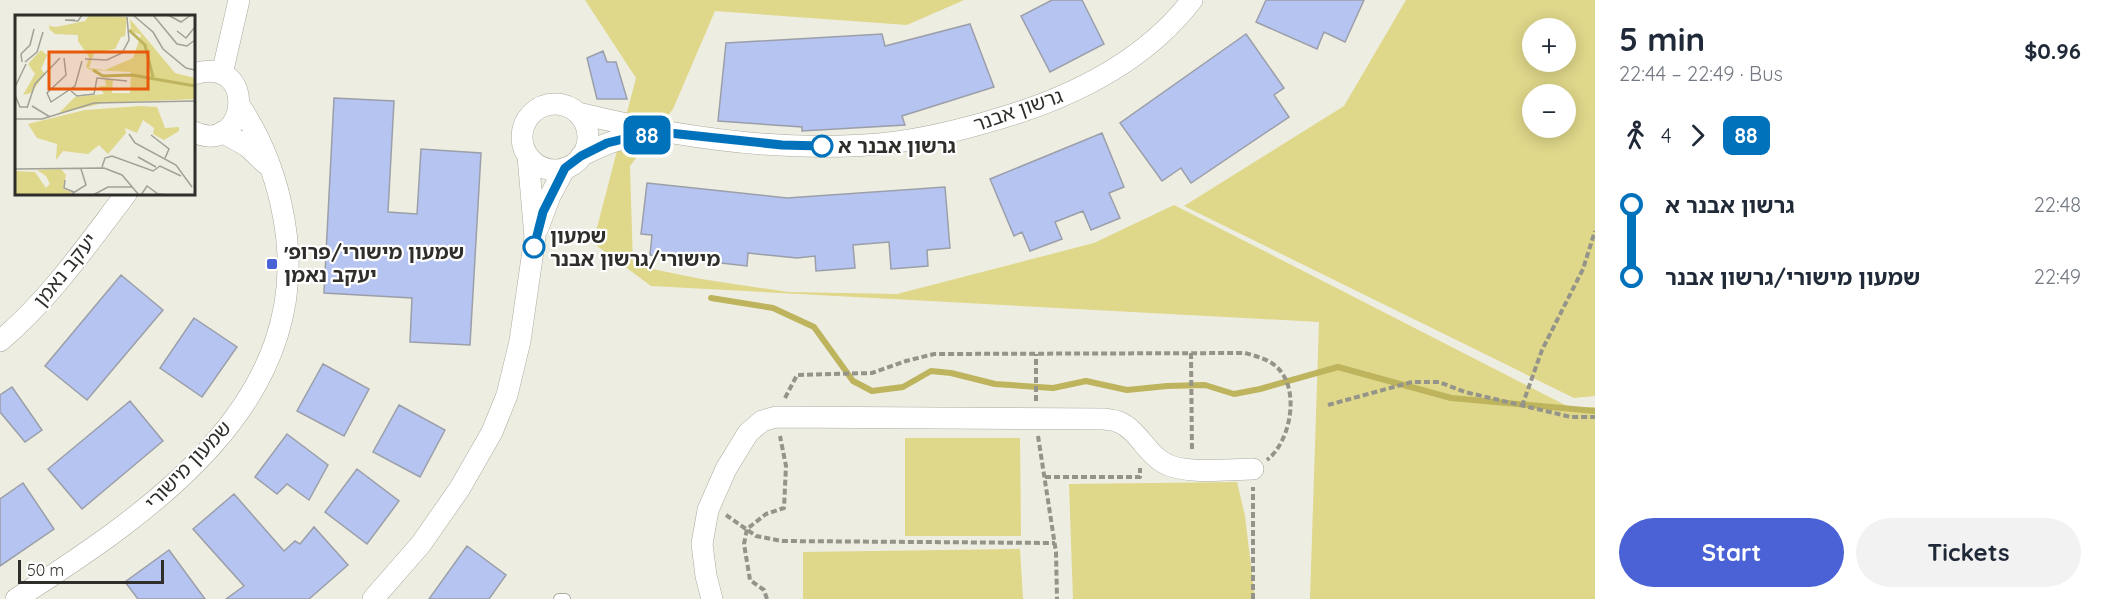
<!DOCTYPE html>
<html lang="en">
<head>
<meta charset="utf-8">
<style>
  body { margin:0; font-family:Quicksand,"Noto Sans Hebrew",sans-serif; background:#f2f2f3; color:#1f2937; height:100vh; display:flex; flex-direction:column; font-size:22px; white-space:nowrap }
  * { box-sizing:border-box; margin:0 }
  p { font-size:20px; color:#747a83 }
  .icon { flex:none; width:33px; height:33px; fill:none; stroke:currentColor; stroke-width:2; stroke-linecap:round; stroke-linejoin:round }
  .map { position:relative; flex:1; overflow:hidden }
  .drawer { display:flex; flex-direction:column; background:#fff; width:510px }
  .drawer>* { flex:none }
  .badge { padding:0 12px; border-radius:9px; font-size:21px; line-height:39px }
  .controls { position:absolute; left:1522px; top:18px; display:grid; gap:12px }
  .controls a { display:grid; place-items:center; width:54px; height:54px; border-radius:50%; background:#fff; box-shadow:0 3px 15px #0003; font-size:30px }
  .scale { position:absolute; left:18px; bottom:15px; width:146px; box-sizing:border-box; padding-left:6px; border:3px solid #2f2e2a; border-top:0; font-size:16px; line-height:21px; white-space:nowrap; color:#2f2e2a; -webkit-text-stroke:4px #fff; paint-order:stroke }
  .map>.badge { position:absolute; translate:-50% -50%; box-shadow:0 0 0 3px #fff }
  .legs { display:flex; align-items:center; gap:9px; height:66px; padding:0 24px; font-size:20px }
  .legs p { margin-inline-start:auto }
  .headline { display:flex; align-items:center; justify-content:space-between; height:102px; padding:0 24px }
  h1 { font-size:33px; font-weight:700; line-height:45px }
  .action { display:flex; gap:12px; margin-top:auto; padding:12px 24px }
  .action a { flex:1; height:69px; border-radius:36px; background:#4a62d6; color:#fff; font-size:24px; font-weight:700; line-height:69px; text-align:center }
  .action a+a { background:#f2f2f3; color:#1f2937 }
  ul { padding:0 24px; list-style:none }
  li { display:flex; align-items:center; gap:21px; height:72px; font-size:22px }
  li i { display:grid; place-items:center; width:9px; height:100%; margin:0 8px; background:currentColor }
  li i::after { content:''; width:15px; height:15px; margin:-8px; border:4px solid; border-radius:50%; background:#fff }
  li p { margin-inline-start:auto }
  li:first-child i { background:linear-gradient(#0000 50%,currentColor 0) }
  li:last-child i { background:linear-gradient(currentColor 50%,#0000 0) }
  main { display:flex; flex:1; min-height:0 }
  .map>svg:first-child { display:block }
  .green { fill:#dfd789; fill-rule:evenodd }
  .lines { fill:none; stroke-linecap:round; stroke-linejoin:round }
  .stream { stroke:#bdb45d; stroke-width:6 }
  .building { fill:#b5c4f1; stroke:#9b9fa9; stroke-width:1.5 }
  .lane-casing { stroke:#abaa9f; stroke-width:12 }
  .street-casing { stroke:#abaa9f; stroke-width:22 }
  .path { stroke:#95948b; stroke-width:4; stroke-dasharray:6 3; stroke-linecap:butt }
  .lane { stroke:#fff; stroke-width:10 }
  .street { stroke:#fff; stroke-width:21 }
  .line-1-casing { stroke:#fff; stroke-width:14 }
  .line-1 { stroke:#0072bc; stroke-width:9 }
  .stop-1-dot { fill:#fff; stroke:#0072bc; stroke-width:3 }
  .poi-dot { fill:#4a62d6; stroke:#fff; stroke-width:2 }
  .labels { text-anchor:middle; stroke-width:4.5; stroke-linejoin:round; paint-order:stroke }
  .street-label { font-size:20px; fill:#2f2e2a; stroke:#fff }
  .stop-label { font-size:20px; font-weight:bold; fill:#2f2e2a; stroke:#fff; text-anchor:start }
  .poi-label { font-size:20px; font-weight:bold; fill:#2f2e2a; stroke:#fff; text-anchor:start }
  .inset-river { fill:none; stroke:#bdb45d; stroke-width:3 }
  .inset-road { fill:none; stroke:#a2a198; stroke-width:1.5 }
  .view { fill:#e8590c; fill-opacity:0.15; stroke:#e8590c; stroke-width:3 }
  .inset-edge { fill:none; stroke:#2f2e2a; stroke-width:3 }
</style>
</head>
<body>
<main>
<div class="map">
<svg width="1595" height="599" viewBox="0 0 1595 599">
  <rect width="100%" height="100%" fill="#eeede1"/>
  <path class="green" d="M585,0H964L907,25L715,11L673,109L630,166L633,265L701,279L788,292L897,294L1094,243L1174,205L1571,408L1595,407V599H1310L1319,322L651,286L593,243L636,78Z
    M1406,0H1595V396L1574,398L1184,206L1344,106ZM1566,28V62H1533V28ZM1566,94V128H1533V94Z
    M905,438H1020L1021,536H905Z
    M1237,482L1245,516L1255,599H1073L1069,484Z
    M1020,549L1023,599H803V552Z"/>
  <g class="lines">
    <path class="stream" d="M711,298L773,308L814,327L853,381L872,391L903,387L931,371L951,373L995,384L1053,388L1086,381L1127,390L1167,386L1205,385L1234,394L1260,389L1338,367L1451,398L1595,411"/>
  </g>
  <path class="building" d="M1052,0H1082L1104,44L1050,72L1021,16Z
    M1266,0H1364L1345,42L1324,32L1317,49L1256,22Z
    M970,24L994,87L902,116L905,125L802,131V127L718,121L726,43L882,34L885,46Z
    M1246,34L1284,88L1274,95L1289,117L1191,183L1181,168L1162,181L1120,123Z
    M603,51L607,62H616L627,99H597L587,58Z
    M334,98L394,101L388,212L417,214L421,149L481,153L470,345L410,342L412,298L324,293Z
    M1102,133L1124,187L1109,193L1120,218L1091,230L1083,211L1055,222L1062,239L1030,251L1022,232L1014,236L990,179Z
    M647,183L787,198L945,187L950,248L927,250L928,266L891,269L889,242L853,245L855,268L816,271L815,256L797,258L748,253L747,266L650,255L652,235L641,234Z
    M121,275L163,310L87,400L45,366Z
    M194,318L237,347L202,397L160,368Z
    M323,364L369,389L344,436L297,411Z
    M12,387L42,430L25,442L0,412V395Z
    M130,401L163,441L82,509L48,469Z
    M399,405L445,430L420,477L373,452Z
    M287,434L328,465L309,500L287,484L277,494L255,477Z
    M357,469L399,501L367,544L325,512Z
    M23,483L54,529L0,566V499Z
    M234,494L284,551L295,541L300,544L314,527L348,565L309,599H226L244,586L193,529Z
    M467,546L506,575L489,599H429Z
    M169,550L205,599H138L125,582Z"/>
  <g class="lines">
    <defs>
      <path id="lane" d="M559,599H565"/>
      <path id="street" d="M194,74C259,54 248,157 194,132
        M222,74L239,0
        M522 137a33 33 0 1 1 66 0a33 33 0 1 1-66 0Z
        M578,113C680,138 793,155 897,142C939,136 980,125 1020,112C1086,90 1149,56 1192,0
        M222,132L247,146L266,164
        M581,156C602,145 623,136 647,135
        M538,228L550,196L565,168
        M0,341C50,299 87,245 126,194
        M16,599C149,513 317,402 284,219C277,178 263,141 240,106
        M373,599L421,544L460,488L492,432L507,395L520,341L535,237L528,156
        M712,599L706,576L702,544L708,510L726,469L748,433L762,421L776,417L1105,419C1109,420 1115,420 1119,422C1138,430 1146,453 1164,463C1185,475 1229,469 1253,469"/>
    </defs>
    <use href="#lane" class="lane-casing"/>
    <use href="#street" class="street-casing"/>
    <path class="path" d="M1191,353L1192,452
      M785,398L797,375L872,373L906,361L934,354L1245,353C1259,357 1273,360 1282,373C1299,397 1289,443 1267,460
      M1036,401V354
      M1328,405L1412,382H1439L1465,392L1571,417H1595
      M1522,406L1542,350L1583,269L1595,231
      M1038,436L1056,552L1057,599
      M1045,477H1140V468
      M726,515L756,536L782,541L1055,543
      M767,599L764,590L750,580L744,544L747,529L766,514L784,508L786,466L780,436
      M1253,599V487"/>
    <use href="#lane" class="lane"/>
    <use href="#street" class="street"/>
  </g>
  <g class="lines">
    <defs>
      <path id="line-1" d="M534,247L543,212L565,168L581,156L607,143L640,135L669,133L782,145L822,146"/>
    </defs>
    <use href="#line-1" class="line-1-casing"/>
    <use href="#line-1" class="line-1"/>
  </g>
  <g class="stop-1-dot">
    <circle cx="822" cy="146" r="10"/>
    <circle cx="534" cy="247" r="10"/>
  </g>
  <rect class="poi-dot" x="266" y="258" width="12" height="12" rx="3"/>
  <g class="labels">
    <g class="street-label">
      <text transform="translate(1018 110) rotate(-19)" y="7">גרשון אבנר</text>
      <text transform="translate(65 270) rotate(-51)" y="7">יעקב נאמן</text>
      <text transform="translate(188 465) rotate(-46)" y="7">שמעון מישורי</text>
    </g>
    <g class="stop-label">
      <text x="838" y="153">גרשון אבנר א</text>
      <text x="550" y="243">שמעון<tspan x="550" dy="23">מישורי/גרשון אבנר</tspan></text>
    </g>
    <g class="poi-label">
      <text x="284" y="259">שמעון מישורי/פרופ׳<tspan x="284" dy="23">יעקב נאמן</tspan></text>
    </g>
  </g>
  <g transform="translate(15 15)">
    <rect width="180" height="180" fill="#eeede1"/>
    <path d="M74,0L112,2L110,21L106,22L100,34L79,38L74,53L90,55L118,43L126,20L116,16L115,4L160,58L180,63V84L88,88L43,99L60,82L89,79L84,71H91L90,64H98L97,78H115L116,57L75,55L71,52L74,42L63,26V20L40,19L34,14L35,8V11L41,12L70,6ZM26,35L32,40L26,54L30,59L16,78L8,80L20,59L13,49ZM126,91L142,92L150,113L164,112V116L149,125L138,119L139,113L128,105L122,118L110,113L111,118L93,139L84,130L73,139L48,136L41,145L42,129L22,123L13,109L70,95ZM46,154L51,160L48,174L57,177L53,180H0V156L20,157L31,173L35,169L31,161L22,155Z" fill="#dfd789"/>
    <path class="inset-river" d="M114,15L130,30L138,62M78,55L88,61L117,60L180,71"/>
    <path class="inset-road" d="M118,0L138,17L148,34L171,53L180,55M138,0L162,29L172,31L180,25M153,0L166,7L176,0M60,5H50L63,6L67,0M162,16L171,23L180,12M49,43L51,60L32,78L36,87L60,71L67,46M70,44L92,45L107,38L114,25L112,2M7,47L6,39L15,30L19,14M10,47L22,37L28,17M0,72L11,49M56,76L62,81L79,79L82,63L112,66M0,80L5,92H12M17,91L35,102M12,93L20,69L45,43M0,104H27L79,88L180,86M114,119L120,128L161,150L177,172M136,120L154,134L150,143M123,142L141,152M87,152L90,143L97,141L138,156L145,151L166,161M0,154L89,153L107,160L124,180M50,165L49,173L59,177M55,180L71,170L66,154M78,180L93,172H117M126,180L132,171L143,179L154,180"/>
    <path class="view" d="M34,37H133V74H34Z"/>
    <rect width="180" height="180" class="inset-edge"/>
  </g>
</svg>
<div class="controls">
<a>+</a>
<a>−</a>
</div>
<div class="scale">50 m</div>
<b class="badge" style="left:647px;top:135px;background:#0072bc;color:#fff">88</b>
</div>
<section class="drawer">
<div class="headline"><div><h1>5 min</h1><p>22:44 – 22:49 · Bus</p></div><b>$0.96</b></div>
<div class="legs"><svg class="icon" aria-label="walk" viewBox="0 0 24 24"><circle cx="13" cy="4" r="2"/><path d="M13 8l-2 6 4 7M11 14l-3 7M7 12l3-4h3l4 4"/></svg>4<svg class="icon" aria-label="forward" viewBox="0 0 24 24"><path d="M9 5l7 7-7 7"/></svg><b class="badge" style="background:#0072bc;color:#fff">88</b></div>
<ul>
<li><i style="color:#0072bc"></i><b>גרשון אבנר א</b><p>22:48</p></li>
<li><i style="color:#0072bc"></i><b>שמעון מישורי/גרשון אבנר</b><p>22:49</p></li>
</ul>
<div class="action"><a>Start</a><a>Tickets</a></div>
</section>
</main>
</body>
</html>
